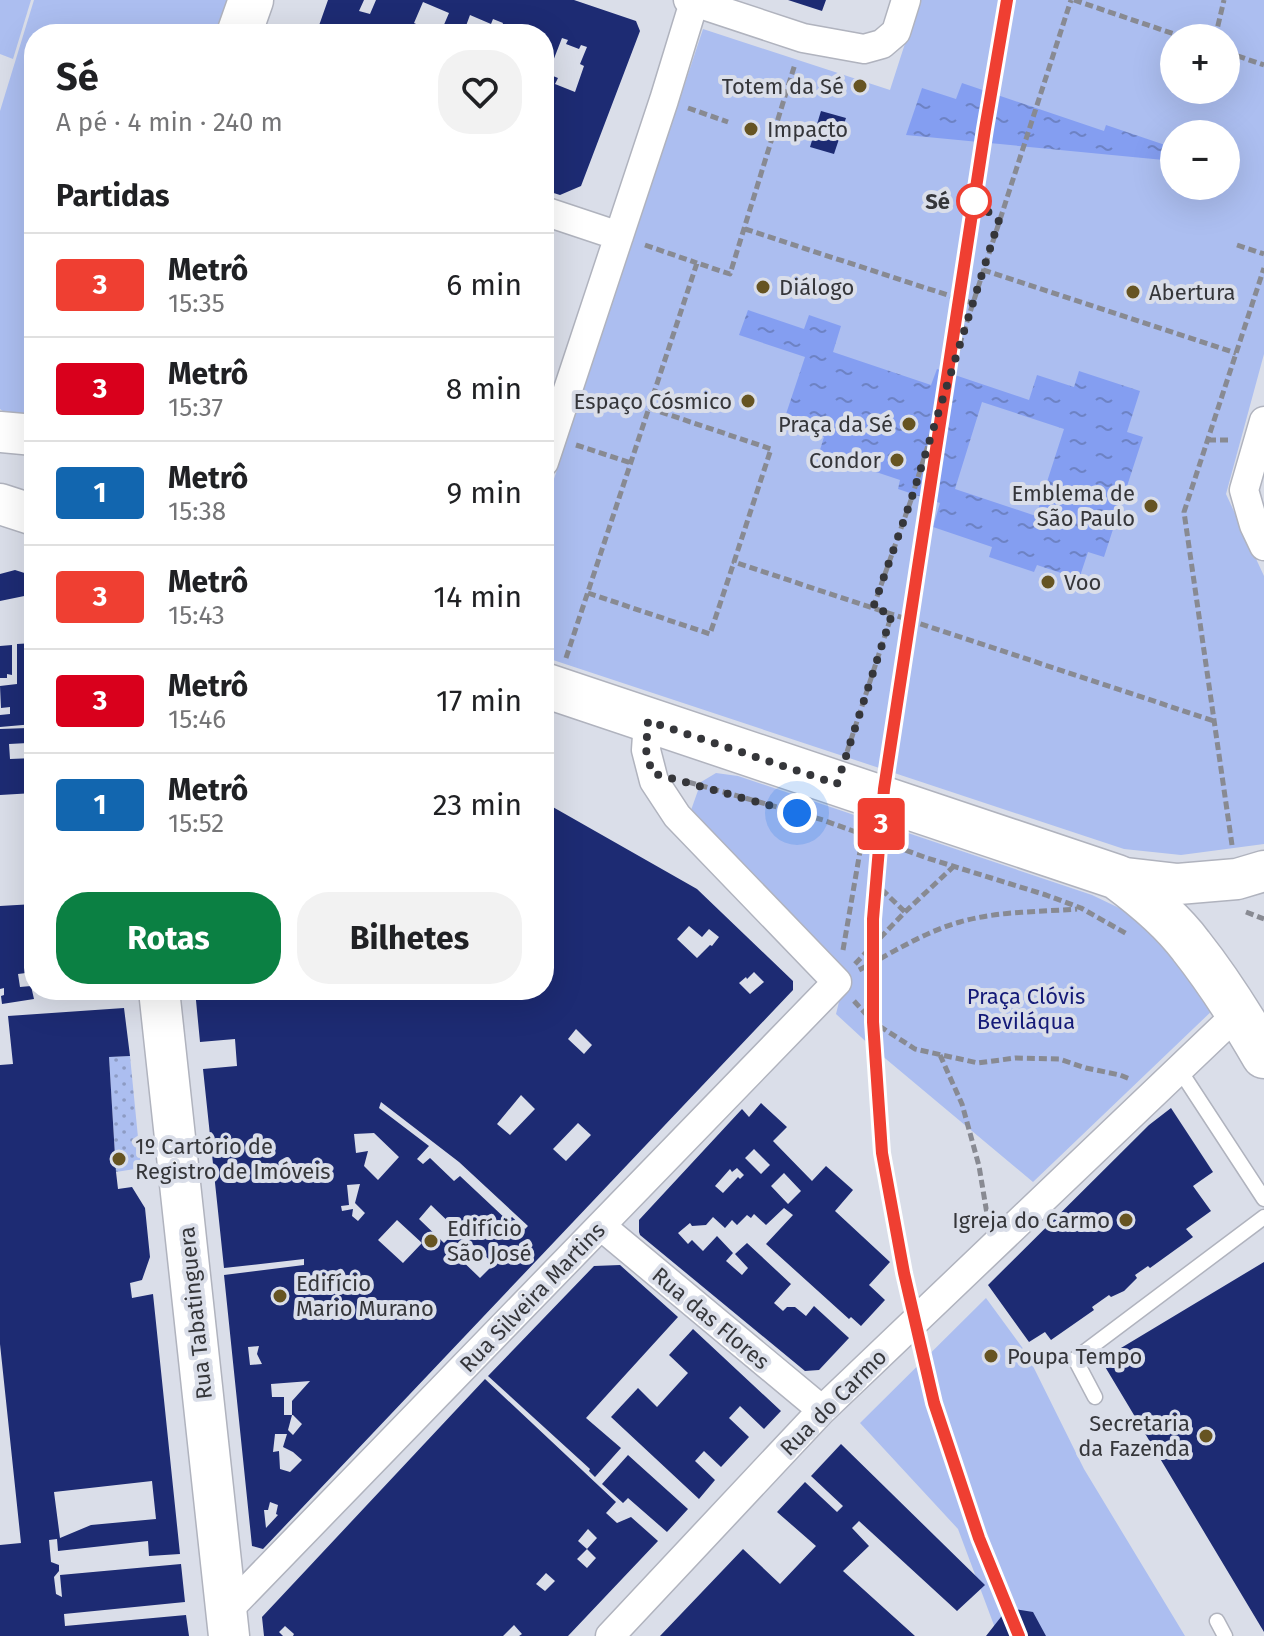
<!DOCTYPE html>
<html lang="pt">
<head>
<meta charset="utf-8">
<style>
  body { margin:0; font-family:"Fira Sans",sans-serif; background:#f2f2f2; color:#202124; height:100vh; display:flex; flex-direction:column; font-size:30px; white-space:nowrap }
  * { box-sizing:border-box; margin:0 }
  p { font-size:26px; color:#757577 }
  .icon { flex:none; width:44px; height:44px; fill:none; stroke:currentColor; stroke-width:2; stroke-linecap:round; stroke-linejoin:round }
  .map { position:relative; flex:1; overflow:hidden }
  .sheet { position:absolute; left:24px; top:24px; width:530px; height:976px; display:flex; flex-direction:column; background:#fff; border-radius:32px; box-shadow:0 8px 32px #0002 }
  .sheet>* { flex:none }
  .badge { padding:0 16px; border-radius:6px; font-size:28px; line-height:52px }
  .fabs { position:absolute; left:1160px; top:24px; display:grid; gap:16px }
  .fabs a { display:grid; place-items:center; width:80px; height:80px; border-radius:50%; background:#fff; box-shadow:0 8px 32px #0002; font-size:40px }
  .you { position:absolute; width:40px; height:40px; margin:-20px; border:6px solid #fff; border-radius:50%; background:#1a73e8; box-shadow:0 0 0 12px #1a73e833 }
  .map>.badge { position:absolute; translate:-50% -50%; box-shadow:0 0 0 4px #fff }
  h2 { padding:0 32px; font-size:30px; line-height:72px }
  .round { display:grid; place-items:center; flex:none; width:84px; height:84px; border-radius:32px; background:#f2f2f2 }
  .head { display:flex; align-items:center; justify-content:space-between; height:136px; padding:0 32px }
  h1 { font-size:38px; font-weight:700; line-height:60px }
  .button { display:flex; gap:16px; margin-top:auto; padding:16px 32px }
  .button a { flex:1; height:92px; border-radius:32px; background:#0b8043; color:#fff; font-size:32px; font-weight:700; line-height:92px; text-align:center }
  .button a+a { background:#f2f2f2; color:#202124 }
  ul { padding:0; list-style:none }
  li { display:flex; align-items:center; gap:24px; height:104px; padding:0 32px; border-top:2px solid #e0e0e0 }
  li div { flex:1 }
  li b { display:block; font-size:30px }
  li em { font-style:normal }
  li .badge { min-width:88px; font-weight:700; text-align:center }
  .map>svg:first-child { display:block }
  .park { fill:#acbef0; fill-rule:evenodd }
  .garden { fill:url(#garden-dots) }
  .water { fill:url(#water-ripples); fill-rule:evenodd }
  .building { fill:#1d2b73; fill-rule:evenodd }
  .lines { fill:none; stroke-linecap:round; stroke-linejoin:round }
  .lane-casing { stroke:#b0b3be; stroke-width:17 }
  .street-casing { stroke:#b0b3be; stroke-width:31 }
  .secondary-casing { stroke:#b0b3be; stroke-width:43 }
  .primary-casing { stroke:#b0b3be; stroke-width:47 }
  .path { stroke:#888a92; stroke-width:5; stroke-dasharray:8 4; stroke-linecap:butt }
  .lane { stroke:#fff; stroke-width:14 }
  .street { stroke:#fff; stroke-width:28 }
  .secondary { stroke:#fff; stroke-width:40 }
  .primary { stroke:#fff; stroke-width:44 }
  .path-bridge { stroke:#888a92; stroke-width:5; stroke-dasharray:8 4; stroke-linecap:butt }
  .line-casing { stroke:#fff; stroke-width:18 }
  .line { stroke:#ef3f32; stroke-width:12 }
  .walk { stroke:#35363a; stroke-width:8; stroke-dasharray:0 14.4 }
  .poi-dot { fill:#665422; stroke:#dadee9; stroke-width:3 }
  .stop-dot { fill:#fff; stroke:#ef3f32; stroke-width:4 }
  .labels { text-anchor:middle; stroke-width:8; stroke-linejoin:round; paint-order:stroke }
  .poi-label { font-size:22px; fill:#35363a; stroke:#dadee9; text-anchor:start }
  .stop-label { font-size:22px; font-weight:bold; fill:#35363a; stroke:#dadee9; text-anchor:end }
  .park-label { font-size:22px; fill:#141a78; stroke:#dadee9 }
  .street-label { font-size:22px; fill:#35363a; stroke:#dadee9 }
</style>
</head>
<body>
<div class="map">
<svg width="1264" height="1636" viewBox="0 0 1264 1636">
  <defs>
    <pattern id="garden-dots" width="8" height="8" patternUnits="userSpaceOnUse" patternTransform="scale(2)"><rect width="8" height="8" fill="#acbef0"/><path d="M2 2h.1M6 6h.1" fill="none" stroke="#8d9bc3" stroke-width="1.8" stroke-linecap="round"/></pattern>
    <pattern id="water-ripples" width="26" height="14" patternUnits="userSpaceOnUse" patternTransform="scale(2)"><rect width="26" height="14" fill="#849ef1"/><path d="M2 4q2-2 4 0t4 0M15 11q2-2 4 0t4 0" fill="none" stroke="#6d82c4"/></pattern>
  </defs>
  <rect width="100%" height="100%" fill="#dadee9"/>
  <path class="park" d="M0,0H31L13,59L0,54Z
    M34,0H230L220,34H34V417L8,415L0,409V111Z
    M919,0H1264V354L1226,494L1264,576V844L1181,855L1124,849L544,657V509L703,29L890,90ZM1174,38H1226V90H1174ZM1174,134H1226V186H1174Z
    M716,773L738,776L1092,895L1138,917L1217,1006L1033,1182L874,1049L836,1014L846,973L690,813L701,782Z
    M986,1298L1027,1354L1084,1469L1185,1636H998L958,1529L860,1423Z"/>
  <path class="garden" d="M130,1056L141,1168L116,1172L109,1057Z"/>
  <path class="water" d="M962,83L1104,131L1106,125L1174,148V161L906,135L922,88L956,99Z
    M748,310L804,329L809,315L841,326L833,352L931,385L937,369L1029,400L1037,375L1074,387L1079,371L1140,391L1127,432L1143,437L1104,557L1088,552L1079,579L1037,565L1034,572L989,557L992,547L933,527L940,503L898,489L900,480L819,453L824,437L783,423L805,357L739,335ZM982,402L1064,429L1036,516L955,489Z"/>
  <path class="building" d="M328,0H364L359,11L370,14L376,0H574L636,21L640,31L581,186L560,195L544,190V109L549,98L544,96V34H499L503,23L493,19L491,24L470,15L463,34H440L449,13L423,2L414,23L437,34H316ZM562,38L568,40L566,44L579,49L581,45L587,47L580,64L584,66L575,92L555,84L558,78L548,74Z
    M788,0H826L822,11Z
    M821,111L846,118L834,154L810,147Z
    M544,232L554,236L544,265Z
    M15,570L34,576V594L0,601V574Z
    M34,643V724L0,727V715L10,714V707L1,708L0,686L17,684V644Z
    M12,645V675L7,674V678H0V646Z
    M28,728V743L9,744L10,759L34,758V793L0,795V729Z
    M544,802L697,889L793,981V990L263,1549L252,1546L224,1275L304,1265V1259L224,1268L203,1069L237,1066L235,1039L200,1042L195,990H544ZM689,926L702,937L709,929L719,937L712,946L710,945L697,958L677,939ZM754,972L764,982L750,994L739,983L746,977L747,979ZM576,1029L592,1045L584,1054L568,1039ZM521,1095L535,1109L510,1135L497,1124ZM381,1102L459,1162L528,1226L525,1229L512,1217L508,1221L460,1176L454,1181L430,1158L423,1164L417,1159L429,1146L379,1108ZM578,1123L591,1135L566,1161L553,1149ZM374,1133L399,1157L378,1180L364,1166L368,1151L356,1153L354,1134ZM360,1184L355,1203L365,1213L358,1221L352,1216L353,1209L342,1211L341,1206L349,1205L347,1185ZM431,1205L457,1230L444,1243L419,1219ZM397,1220L422,1243L403,1263L378,1240ZM468,1240L494,1264L480,1278L455,1254ZM259,1346L257,1354L262,1364L250,1365L248,1347ZM310,1381L292,1401V1415H293L302,1424L293,1435L288,1430L292,1415H284V1397H272L271,1384ZM275,1434H287L283,1447L293,1452L302,1460L290,1472L280,1469L279,1451L273,1452ZM270,1502L278,1505L276,1514L278,1515L266,1528L264,1510H268Z
    M34,904V913L28,914L29,930L34,929V972L18,974L20,987L31,986L34,999L2,1004L1,996L4,995V988L0,989V906Z
    M124,1008L130,1056L109,1057L116,1172L118,1189L132,1187L145,1208L150,1257L142,1280L130,1283L132,1298L153,1294L180,1554L149,1556L148,1541L58,1551L57,1539L49,1540L51,1562L59,1565V1571L54,1577L56,1594L62,1597L60,1575L181,1564L185,1602L64,1614L65,1626L186,1615L189,1636H0V1545L21,1543L0,1344V1065L13,1064L8,1016ZM152,1481L156,1519L91,1525L60,1538L54,1492Z
    M761,1103L787,1127L773,1141L812,1181L826,1166L853,1190L835,1211L890,1262L869,1285L885,1300L861,1326L851,1317L849,1319L766,1244L793,1215L784,1208L766,1225L754,1214L751,1218L747,1215L737,1225L732,1220L725,1228L713,1217L706,1225L692,1226L690,1223L678,1233L688,1244L692,1240L703,1251L717,1236L733,1253L726,1261L742,1275L748,1268L735,1254L747,1243L791,1284L774,1303L783,1311L787,1307H795L806,1316L814,1306L849,1338L819,1370L805,1371L640,1235L639,1232V1220L742,1109L749,1117ZM754,1149L770,1165L761,1174L745,1158ZM737,1168L744,1175L740,1179L738,1177L723,1193L715,1186L730,1169L732,1172ZM784,1173L801,1191L788,1204L771,1186Z
    M1171,1108L1213,1172L1193,1186L1211,1211L1186,1229L1193,1237L1150,1268L1148,1266L1135,1275L1137,1278L1124,1291L1111,1297L1109,1295L1092,1307L1094,1310L1051,1340L1045,1332L1029,1342L988,1285L1149,1125Z
    M1264,1262V1632L1101,1360Z
    M620,1265L678,1317L586,1418L621,1448L595,1477L589,1471L590,1469L488,1376L594,1266Z
    M693,1329L781,1411L764,1429L740,1406L729,1418L749,1437L721,1467L704,1451L695,1461L715,1480L699,1499L611,1417L638,1388L657,1407L688,1373L669,1355Z
    M485,1379L616,1502L606,1513L617,1523L631,1517L658,1541L568,1636H519L522,1634L514,1625L503,1636H293L294,1634L285,1626L279,1632L283,1636H264L262,1617ZM588,1529L597,1538L587,1549L596,1558L587,1568L577,1559L587,1549L578,1541ZM546,1573L555,1581L545,1591L536,1584Z
    M841,1444L985,1585L957,1611L859,1521L852,1528L869,1546L843,1571L915,1636H660L743,1549L780,1584L816,1546L777,1512L805,1482L837,1512L843,1506L811,1476Z
    M628,1455L688,1509L667,1532L628,1498L623,1503L602,1484Z
    M1008,1608L1033,1612L1046,1636H986Z"/>
  <g class="lines">
    <defs>
      <path id="lane" d="M1179,1069L1264,1199
        M1095,1397L1075,1359L1264,1217
        M1217,1621L1225,1636"/>
      <path id="street" d="M688,0L803,38L864,49L882,44L896,32L906,0
        M544,211L619,236
        M1264,421L1244,490L1254,525L1264,546
        M544,462L664,100L694,2
        M601,1226L822,1410
        M227,1611L837,982L677,816L654,781L646,750L648,721
        M610,1636L822,1410L1238,1013"/>
      <path id="secondary" d="M0,432L34,435
        M0,504L34,515
        M1117,877L1178,884L1237,879L1264,871
        M159,990L229,1636"/>
      <path id="primary" d="M239,34L251,0
        M544,685L1117,877C1144,897 1171,919 1191,946C1218,980 1242,1018 1264,1056"/>
    </defs>
    <use href="#lane" class="lane-casing"/>
    <use href="#street" class="street-casing"/>
    <use href="#secondary" class="secondary-casing"/>
    <use href="#primary" class="primary-casing"/>
    <path class="path" d="M1074,0L1186,38
      M1215,38L1224,0
      M1226,52L1264,65
      M688,108L728,122
      M745,229L972,303
      M645,245L697,263
      M1237,245L1264,254
      M983,270L1236,353
      M952,368L1071,0
      M649,408L771,449L734,562L1214,721
      M1208,440H1231
      M576,445L631,463
      M588,593L710,634L734,562
      M873,608L911,500
      M566,658L697,263L730,274L795,64
      M847,752L892,614
      M688,782L823,820L927,858L1046,895L1081,908L1127,934
      M1232,845L1184,512L1264,268
      M873,881L905,912
      M1246,912L1264,919
      M843,950L863,834
      M855,964L905,912L953,867
      M859,970C892,953 924,932 960,922C997,911 1039,912 1077,909
      M854,1001L873,1022L915,1049L978,1063L1015,1058L1059,1059L1086,1068L1120,1075L1130,1079
      M940,1055L962,1104L979,1166L987,1214"/>
    <use href="#lane" class="lane"/>
    <use href="#street" class="street"/>
    <use href="#secondary" class="secondary"/>
    <use href="#primary" class="primary"/>
    <path class="path-bridge" d="M911,500L952,368"/>
  </g>
  <g class="lines">
    <defs>
      <path id="line" d="M1007,0L985,129L884,789L873,919V1022L882,1153L904,1273L934,1403L979,1538L1019,1636"/>
    </defs>
    <use href="#line" class="line-casing"/>
    <use href="#line" class="line"/>
    <path class="walk" d="M797,813L652,773L646,750L648,721L837,784L892,614L873,608L911,500L999,220L974,201"/>
  </g>
  <g class="poi-dot">
    <circle cx="860" cy="86" r="8"/>
    <circle cx="751" cy="129" r="8"/>
    <circle cx="763" cy="287" r="8"/>
    <circle cx="1133" cy="292" r="8"/>
    <circle cx="748" cy="401" r="8"/>
    <circle cx="909" cy="424" r="8"/>
    <circle cx="897" cy="460" r="8"/>
    <circle cx="1151" cy="506" r="8"/>
    <circle cx="1048" cy="582" r="8"/>
    <circle cx="119" cy="1159" r="8"/>
    <circle cx="1126" cy="1220" r="8"/>
    <circle cx="431" cy="1241" r="8"/>
    <circle cx="280" cy="1296" r="8"/>
    <circle cx="991" cy="1356" r="8"/>
    <circle cx="1206" cy="1436" r="8"/>
  </g>
  <circle class="stop-dot" cx="974" cy="201" r="16"/>
  <g class="labels">
    <g class="poi-label">
      <text x="844" y="94" text-anchor="end">Totem da Sé</text>
      <text x="767" y="137">Impacto</text>
      <text x="779" y="295">Diálogo</text>
      <text x="1149" y="300">Abertura</text>
      <text x="732" y="409" text-anchor="end">Espaço Cósmico</text>
      <text x="893" y="432" text-anchor="end">Praça da Sé</text>
      <text x="881" y="468" text-anchor="end">Condor</text>
      <text x="1135" y="501" text-anchor="end">Emblema de<tspan x="1135" dy="25">São Paulo</tspan></text>
      <text x="1064" y="590">Voo</text>
      <text x="135" y="1154">1º Cartório de<tspan x="135" dy="25">Registro de Imóveis</tspan></text>
      <text x="1110" y="1228" text-anchor="end">Igreja do Carmo</text>
      <text x="447" y="1236">Edifício<tspan x="447" dy="25">São José</tspan></text>
      <text x="296" y="1291">Edifício<tspan x="296" dy="25">Mario Murano</tspan></text>
      <text x="1007" y="1364">Poupa Tempo</text>
      <text x="1190" y="1431" text-anchor="end">Secretaria<tspan x="1190" dy="25">da Fazenda</tspan></text>
    </g>
    <g class="stop-label">
      <text x="950" y="209">Sé</text>
    </g>
    <g class="park-label">
      <text x="1026" y="1004">Praça Clóvis<tspan x="1026" dy="25">Beviláqua</tspan></text>
    </g>
    <g class="street-label">
      <text transform="translate(532 1297) rotate(-46)" y="8">Rua Silveira Martins</text>
      <text transform="translate(195 1313) rotate(-96)" y="8">Rua Tabatinguera</text>
      <text transform="translate(711 1318) rotate(40)" y="8">Rua das Flores</text>
      <text transform="translate(833 1402) rotate(-45)" y="8">Rua do Carmo</text>
    </g>
  </g>
</svg>
<div class="fabs">
<a>+</a>
<a>−</a>
</div>
<div class="you" style="left:797px;top:813px"></div>
<b class="badge" style="left:881px;top:824px;background:#ef3f32;color:#fff">3</b>
<section class="sheet">
<div class="head"><div><h1>Sé</h1><p>A pé · 4 min · 240 m</p></div><a class="round"><svg class="icon" aria-label="heart" viewBox="0 0 24 24"><path d="M12 20l-8-8c-3-5 5-10 8-4 3-6 11-1 8 4z"/></svg></a></div>
<h2>Partidas</h2>
<ul>
<li><span class="badge" style="background:#ef3f32;color:#fff">3</span><div><b>Metrô</b><p>15:35</p></div><em>6 min</em></li>
<li><span class="badge" style="background:#d9001c;color:#fff">3</span><div><b>Metrô</b><p>15:37</p></div><em>8 min</em></li>
<li><span class="badge" style="background:#1266af;color:#fff">1</span><div><b>Metrô</b><p>15:38</p></div><em>9 min</em></li>
<li><span class="badge" style="background:#ef3f32;color:#fff">3</span><div><b>Metrô</b><p>15:43</p></div><em>14 min</em></li>
<li><span class="badge" style="background:#d9001c;color:#fff">3</span><div><b>Metrô</b><p>15:46</p></div><em>17 min</em></li>
<li><span class="badge" style="background:#1266af;color:#fff">1</span><div><b>Metrô</b><p>15:52</p></div><em>23 min</em></li>
</ul>
<div class="button"><a>Rotas</a><a>Bilhetes</a></div>
</section>
</div>
</body>
</html>
